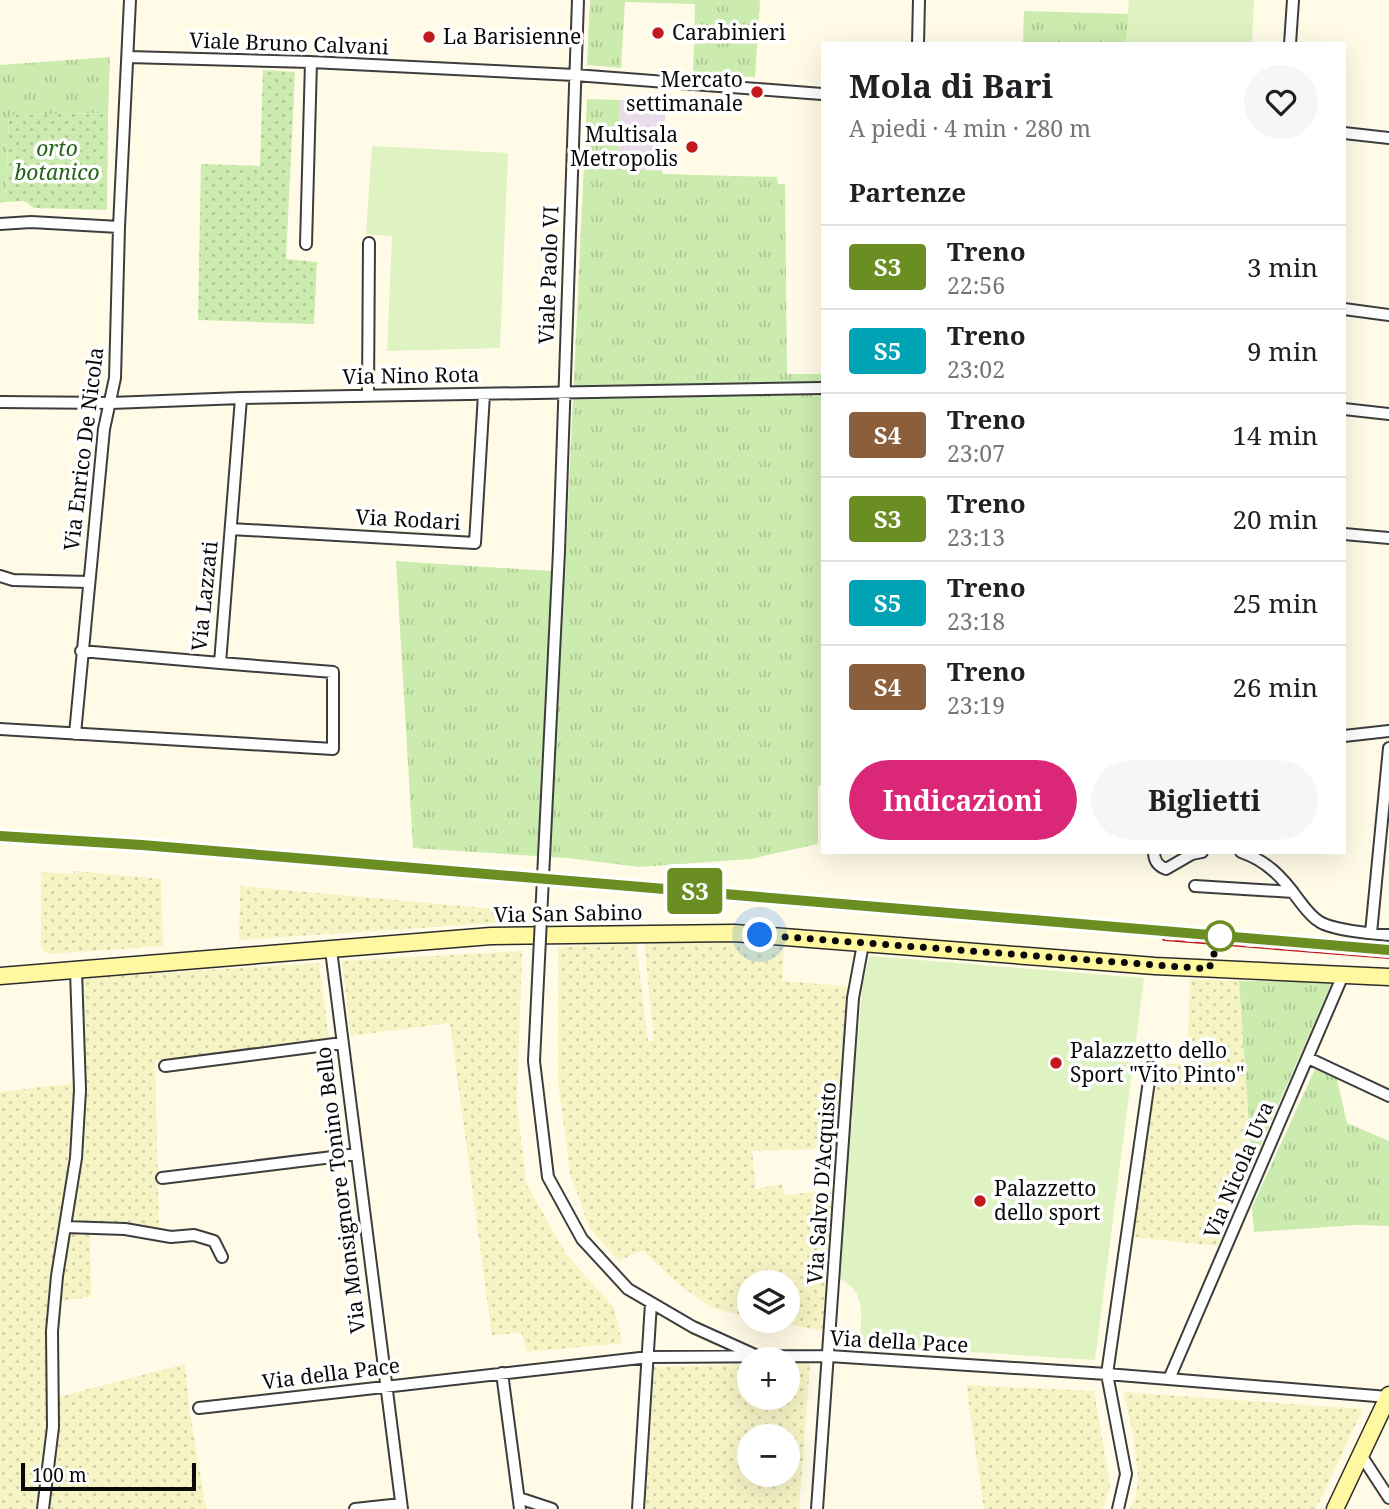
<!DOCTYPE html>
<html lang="it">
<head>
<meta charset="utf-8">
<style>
  body { margin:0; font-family:"Noto Serif",serif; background:#f6f6f6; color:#202124; height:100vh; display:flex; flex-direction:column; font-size:26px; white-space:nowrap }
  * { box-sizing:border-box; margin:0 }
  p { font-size:23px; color:#757577 }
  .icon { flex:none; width:38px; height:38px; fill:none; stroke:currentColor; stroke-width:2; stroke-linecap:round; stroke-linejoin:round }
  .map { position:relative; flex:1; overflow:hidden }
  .side { position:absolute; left:821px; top:42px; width:525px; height:812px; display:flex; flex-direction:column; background:#fff; border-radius:0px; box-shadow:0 7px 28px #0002 }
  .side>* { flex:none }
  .badge { padding:0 14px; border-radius:5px; font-size:24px; line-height:46px }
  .tools { position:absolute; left:737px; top:1270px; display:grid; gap:14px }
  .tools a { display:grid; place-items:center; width:63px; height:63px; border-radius:50%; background:#fff; box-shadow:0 7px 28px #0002; font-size:35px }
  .scale { position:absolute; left:21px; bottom:18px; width:175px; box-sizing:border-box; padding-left:7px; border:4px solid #0a0a0a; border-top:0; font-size:19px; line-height:24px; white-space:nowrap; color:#0a0a0a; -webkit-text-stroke:5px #fff; paint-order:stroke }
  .you { position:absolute; width:35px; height:35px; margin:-18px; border:5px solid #fff; border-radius:50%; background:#1a73e8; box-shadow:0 0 0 10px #1a73e833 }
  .map>.badge { position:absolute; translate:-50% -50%; box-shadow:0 0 0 4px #fff }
  h2 { padding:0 28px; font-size:26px; line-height:63px }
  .round { display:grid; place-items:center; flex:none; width:74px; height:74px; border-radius:37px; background:#f6f6f6 }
  .summary { display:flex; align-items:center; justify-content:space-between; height:119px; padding:0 28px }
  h1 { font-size:33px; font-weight:700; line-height:52px }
  .primary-button { display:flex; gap:14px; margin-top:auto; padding:14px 28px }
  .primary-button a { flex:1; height:80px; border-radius:42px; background:#db2777; color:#fff; font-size:28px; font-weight:700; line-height:80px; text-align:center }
  .primary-button a+a { background:#f6f6f6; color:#202124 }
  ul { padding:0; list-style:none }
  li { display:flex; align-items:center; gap:21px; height:84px; padding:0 28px; border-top:2px solid #e0e0e0 }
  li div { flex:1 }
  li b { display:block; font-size:26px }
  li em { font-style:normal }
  li .badge { min-width:77px; font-weight:700; text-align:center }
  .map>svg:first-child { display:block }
  .industrial { fill:#e9dcea }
  .farmland { fill:url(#farmland-dots); fill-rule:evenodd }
  .grass { fill:url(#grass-tufts) }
  .park { fill:url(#park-dots) }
  .pitch { fill:#dff2c1 }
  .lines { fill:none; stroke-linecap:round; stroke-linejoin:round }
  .street-casing { stroke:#3d3d3d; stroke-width:14 }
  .secondary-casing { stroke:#2c2c2c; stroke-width:19 }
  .street { stroke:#fff; stroke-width:10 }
  .secondary { stroke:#fff8a1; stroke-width:16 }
  .rail-casing { stroke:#c21a1c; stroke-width:6 }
  .rail { stroke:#fff; stroke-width:3.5; stroke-dasharray:10; stroke-linecap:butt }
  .street-bridge-casing { stroke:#3d3d3d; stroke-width:14; stroke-linecap:butt }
  .street-bridge { stroke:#fff; stroke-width:10 }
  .line-casing { stroke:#fff; stroke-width:16 }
  .line { stroke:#6b8e23; stroke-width:10 }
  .walk { stroke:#0a0a0a; stroke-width:7; stroke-dasharray:0 12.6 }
  .poi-dot { fill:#c21a1c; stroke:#fff; stroke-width:2.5 }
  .stop-dot { fill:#fff; stroke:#6b8e23; stroke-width:3.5 }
  .labels { text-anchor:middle; stroke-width:7; stroke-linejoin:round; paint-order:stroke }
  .poi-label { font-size:21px; fill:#0a0a0a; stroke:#fff; text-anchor:start }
  .street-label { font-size:21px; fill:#0a0a0a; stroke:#fff }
  .park-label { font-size:21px; font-style:italic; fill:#246417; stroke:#fff }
</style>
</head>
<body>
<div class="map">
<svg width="1389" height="1509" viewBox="0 0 1389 1509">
  <defs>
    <pattern id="farmland-dots" width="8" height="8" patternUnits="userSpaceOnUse" patternTransform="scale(1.75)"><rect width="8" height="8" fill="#f6f4c5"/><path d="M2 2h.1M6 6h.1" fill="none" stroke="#d2d0a8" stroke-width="1.8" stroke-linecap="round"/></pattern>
    <pattern id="grass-tufts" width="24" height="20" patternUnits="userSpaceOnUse" patternTransform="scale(1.75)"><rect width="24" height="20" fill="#ccebae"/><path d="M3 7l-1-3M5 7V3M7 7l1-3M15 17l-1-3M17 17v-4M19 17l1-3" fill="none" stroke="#aec894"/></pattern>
    <pattern id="park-dots" width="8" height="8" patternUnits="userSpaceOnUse" patternTransform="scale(1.75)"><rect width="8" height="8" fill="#ccebae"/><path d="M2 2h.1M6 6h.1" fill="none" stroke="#aec894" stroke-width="1.8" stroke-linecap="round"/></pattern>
  </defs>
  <rect width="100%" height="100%" fill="#fffbe6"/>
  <path class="industrial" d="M620,100L666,101L662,171L618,169Z"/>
  <path class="farmland" d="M74,871L161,879L163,946L49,954L43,951L41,946V872L73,874Z
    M240,886L584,917L239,940Z
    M644,942L739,943L784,947L782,981L844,986L850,989L841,1153H818V1149L752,1151L756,1189L782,1184L784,1195L838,1190L829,1332L772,1321H788V1283H749V1317L711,1308L676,1282L642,1250L619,1261L590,1229L570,1173L558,1081V947L636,943L648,1041H654Z
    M522,951L517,1103L526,1183L566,1254L614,1308L622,1343L527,1352L521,1332L492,1336L450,1023L351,1036L342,961Z
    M319,963L329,1038L155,1061L159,1228L77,1224L70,1218L84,1130L82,978Z
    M1190,979L1239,981L1252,1165L1217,1246L1132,1237L1154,1064H1187Z
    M75,1083V1138L39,1509H0V1092Z
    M67,1229H90L91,1297L58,1301Z
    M788,1363H810L799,1509H645L654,1367L749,1364V1398H788ZM749,1437H788V1475H749Z
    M185,1364L190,1413L206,1509H48L58,1430V1397Z
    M966,1385L1094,1391L1110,1485L1104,1506L1100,1509H984Z
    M1123,1392L1363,1409L1316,1509H1130L1136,1496L1138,1477L1133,1433Z"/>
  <path class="grass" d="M590,0H760L755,77L693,75L695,4L625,2L621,68L587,65Z
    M1024,11L1129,14L1126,44H1023Z
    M110,57L108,113L9,115L6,202L0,203V65Z
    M587,99L620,100L618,169L662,171L663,174L777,177L778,184H785L787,374H822V785L818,786V844L750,859L640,867L567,858L413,848L396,561L565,572Z
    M1239,981L1332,982L1252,1165Z
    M1315,1069L1337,1079L1347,1123L1389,1141V1226L1357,1225L1254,1232L1252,1207Z"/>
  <path class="park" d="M263,70L295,72L286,259L317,262L314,324L198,320L201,164L260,166Z
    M108,113L107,210L34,208L24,201L6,202L9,115Z"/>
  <path class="pitch" d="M1129,0H1254L1252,44H1126Z
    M372,146L508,153L500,348L387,351L392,236L366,234Z
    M870,956L1144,978L1095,1360L859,1345C861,1320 868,1292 840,1279L850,1124L854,1122L851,1114L863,981Z"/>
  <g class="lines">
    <defs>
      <path id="street" d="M918,44L919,0
        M1290,44L1293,0
        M128,57L311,62L575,75L822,94
        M1344,133L1389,138
        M0,224L31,222L119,227
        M306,244L311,62
        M1344,309L1389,315
        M368,395L369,243
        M0,402L111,403L241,398L822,388
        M1344,409L1389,414
        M231,529L475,543L484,394
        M1344,534L1389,538
        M559,551L578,0
        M0,576L13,580L88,582
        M81,651L220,663L241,398
        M0,729L333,749V672L220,663
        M75,734L104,429L115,378L119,227L130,0
        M1344,736L1389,731
        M1154,852C1154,861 1158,866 1166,869L1192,854L1202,852
        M1241,852C1267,861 1282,877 1298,899C1304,907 1311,917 1320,922C1333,930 1373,934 1389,935
        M1195,886L1293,892
        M1371,933L1389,748
        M331,950L402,1509
        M1308,1058L1389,1096
        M534,1061L548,1177L582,1239L628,1289L693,1327L755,1355
        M165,1066L342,1043
        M162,1178L357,1154
        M65,1227L125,1229L171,1237L194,1235L214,1241L222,1257
        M502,1373L520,1509
        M1169,1379L1343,975
        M199,1408L649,1357L829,1356L1107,1374L1388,1397
        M1361,1455L1389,1498
        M519,1498L552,1509
        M43,1509L53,1427L52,1331L57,1276L76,1158L80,1090L76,970
        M355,1509L401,1504
        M638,1509L651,1303
        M817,1509L853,998L863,944
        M1118,1509L1126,1474L1107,1374L1151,1067"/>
      <path id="secondary" d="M0,976L491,936L734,933L1155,966L1389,977
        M1335,1509L1389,1395"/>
    </defs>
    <use href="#street" class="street-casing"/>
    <use href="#secondary" class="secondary-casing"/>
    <use href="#street" class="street"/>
    <use href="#secondary" class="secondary"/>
    <defs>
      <path id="rail" d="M0,836L142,845L1154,930
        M1165,938L1389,956"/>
    </defs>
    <use href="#rail" class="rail-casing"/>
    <use href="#rail" class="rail"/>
    <defs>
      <path id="street-bridge" d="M534,1061L559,551"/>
    </defs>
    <use href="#street-bridge" class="street-bridge-casing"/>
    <use href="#street-bridge" class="street-bridge"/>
  </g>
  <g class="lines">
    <defs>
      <path id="line" d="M0,836L142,845L1389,950"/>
    </defs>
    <use href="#line" class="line-casing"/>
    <use href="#line" class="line"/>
    <path class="walk" d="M760,935L1209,969L1220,936"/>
  </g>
  <g class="poi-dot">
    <circle cx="658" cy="33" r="7"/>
    <circle cx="429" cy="37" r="7"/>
    <circle cx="757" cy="92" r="7"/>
    <circle cx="692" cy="147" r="7"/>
    <circle cx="1056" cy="1063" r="7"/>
    <circle cx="980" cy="1201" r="7"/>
  </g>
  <circle class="stop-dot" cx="1220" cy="936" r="14"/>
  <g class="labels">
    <g class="poi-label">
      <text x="672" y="40">Carabinieri</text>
      <text x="443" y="44">La Barisienne</text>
      <text x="743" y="87" text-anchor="end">Mercato<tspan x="743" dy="24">settimanale</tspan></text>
      <text x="678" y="142" text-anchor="end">Multisala<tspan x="678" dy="24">Metropolis</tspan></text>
      <text x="1070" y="1058">Palazzetto dello<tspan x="1070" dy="24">Sport "Vito Pinto"</tspan></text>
      <text x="994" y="1196">Palazzetto<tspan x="994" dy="24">dello sport</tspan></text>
    </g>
    <g class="street-label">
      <text transform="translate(289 44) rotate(2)" y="7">Viale Bruno Calvani</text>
      <text transform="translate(549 275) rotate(-88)" y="7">Viale Paolo VI</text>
      <text transform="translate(411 376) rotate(-1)" y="7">Via Nino Rota</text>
      <text transform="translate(84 449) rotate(-83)" y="7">Via Enrico De Nicola</text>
      <text transform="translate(408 520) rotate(3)" y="7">Via Rodari</text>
      <text transform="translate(205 596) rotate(-84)" y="7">Via Lazzati</text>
      <text transform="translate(568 914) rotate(-1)" y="7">Via San Sabino</text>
      <text transform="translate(1239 1170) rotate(-67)" y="7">Via Nicola Uva</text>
      <text transform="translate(822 1183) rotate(-86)" y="7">Via Salvo D'Acquisto</text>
      <text transform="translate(341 1190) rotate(-97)" y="7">Via Monsignore Tonino Bello</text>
      <text transform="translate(899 1342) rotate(3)" y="7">Via della Pace</text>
      <text transform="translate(331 1374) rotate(-7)" y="7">Via della Pace</text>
    </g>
    <g class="park-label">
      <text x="57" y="156">orto<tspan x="57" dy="24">botanico</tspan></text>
    </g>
  </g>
</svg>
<div class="tools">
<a><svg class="icon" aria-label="layers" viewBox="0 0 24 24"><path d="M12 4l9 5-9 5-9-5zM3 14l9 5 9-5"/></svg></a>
<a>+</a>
<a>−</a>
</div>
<div class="scale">100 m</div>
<div class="you" style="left:760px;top:935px"></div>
<b class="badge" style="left:695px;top:891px;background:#6b8e23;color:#fff">S3</b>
<section class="side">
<div class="summary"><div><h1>Mola di Bari</h1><p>A piedi · 4 min · 280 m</p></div><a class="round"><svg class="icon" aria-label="heart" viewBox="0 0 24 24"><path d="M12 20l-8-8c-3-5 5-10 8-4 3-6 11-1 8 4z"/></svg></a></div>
<h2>Partenze</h2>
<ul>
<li><span class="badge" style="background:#6b8e23;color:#fff">S3</span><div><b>Treno</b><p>22:56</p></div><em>3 min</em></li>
<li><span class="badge" style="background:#00a3b4;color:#fff">S5</span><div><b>Treno</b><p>23:02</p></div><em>9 min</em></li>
<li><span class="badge" style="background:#8b5e3c;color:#fff">S4</span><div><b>Treno</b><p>23:07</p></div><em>14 min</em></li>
<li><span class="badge" style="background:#6b8e23;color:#fff">S3</span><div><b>Treno</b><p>23:13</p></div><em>20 min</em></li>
<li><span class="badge" style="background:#00a3b4;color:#fff">S5</span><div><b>Treno</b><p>23:18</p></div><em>25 min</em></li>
<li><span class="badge" style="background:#8b5e3c;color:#fff">S4</span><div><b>Treno</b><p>23:19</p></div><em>26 min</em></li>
</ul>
<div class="primary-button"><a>Indicazioni</a><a>Biglietti</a></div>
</section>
</div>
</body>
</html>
